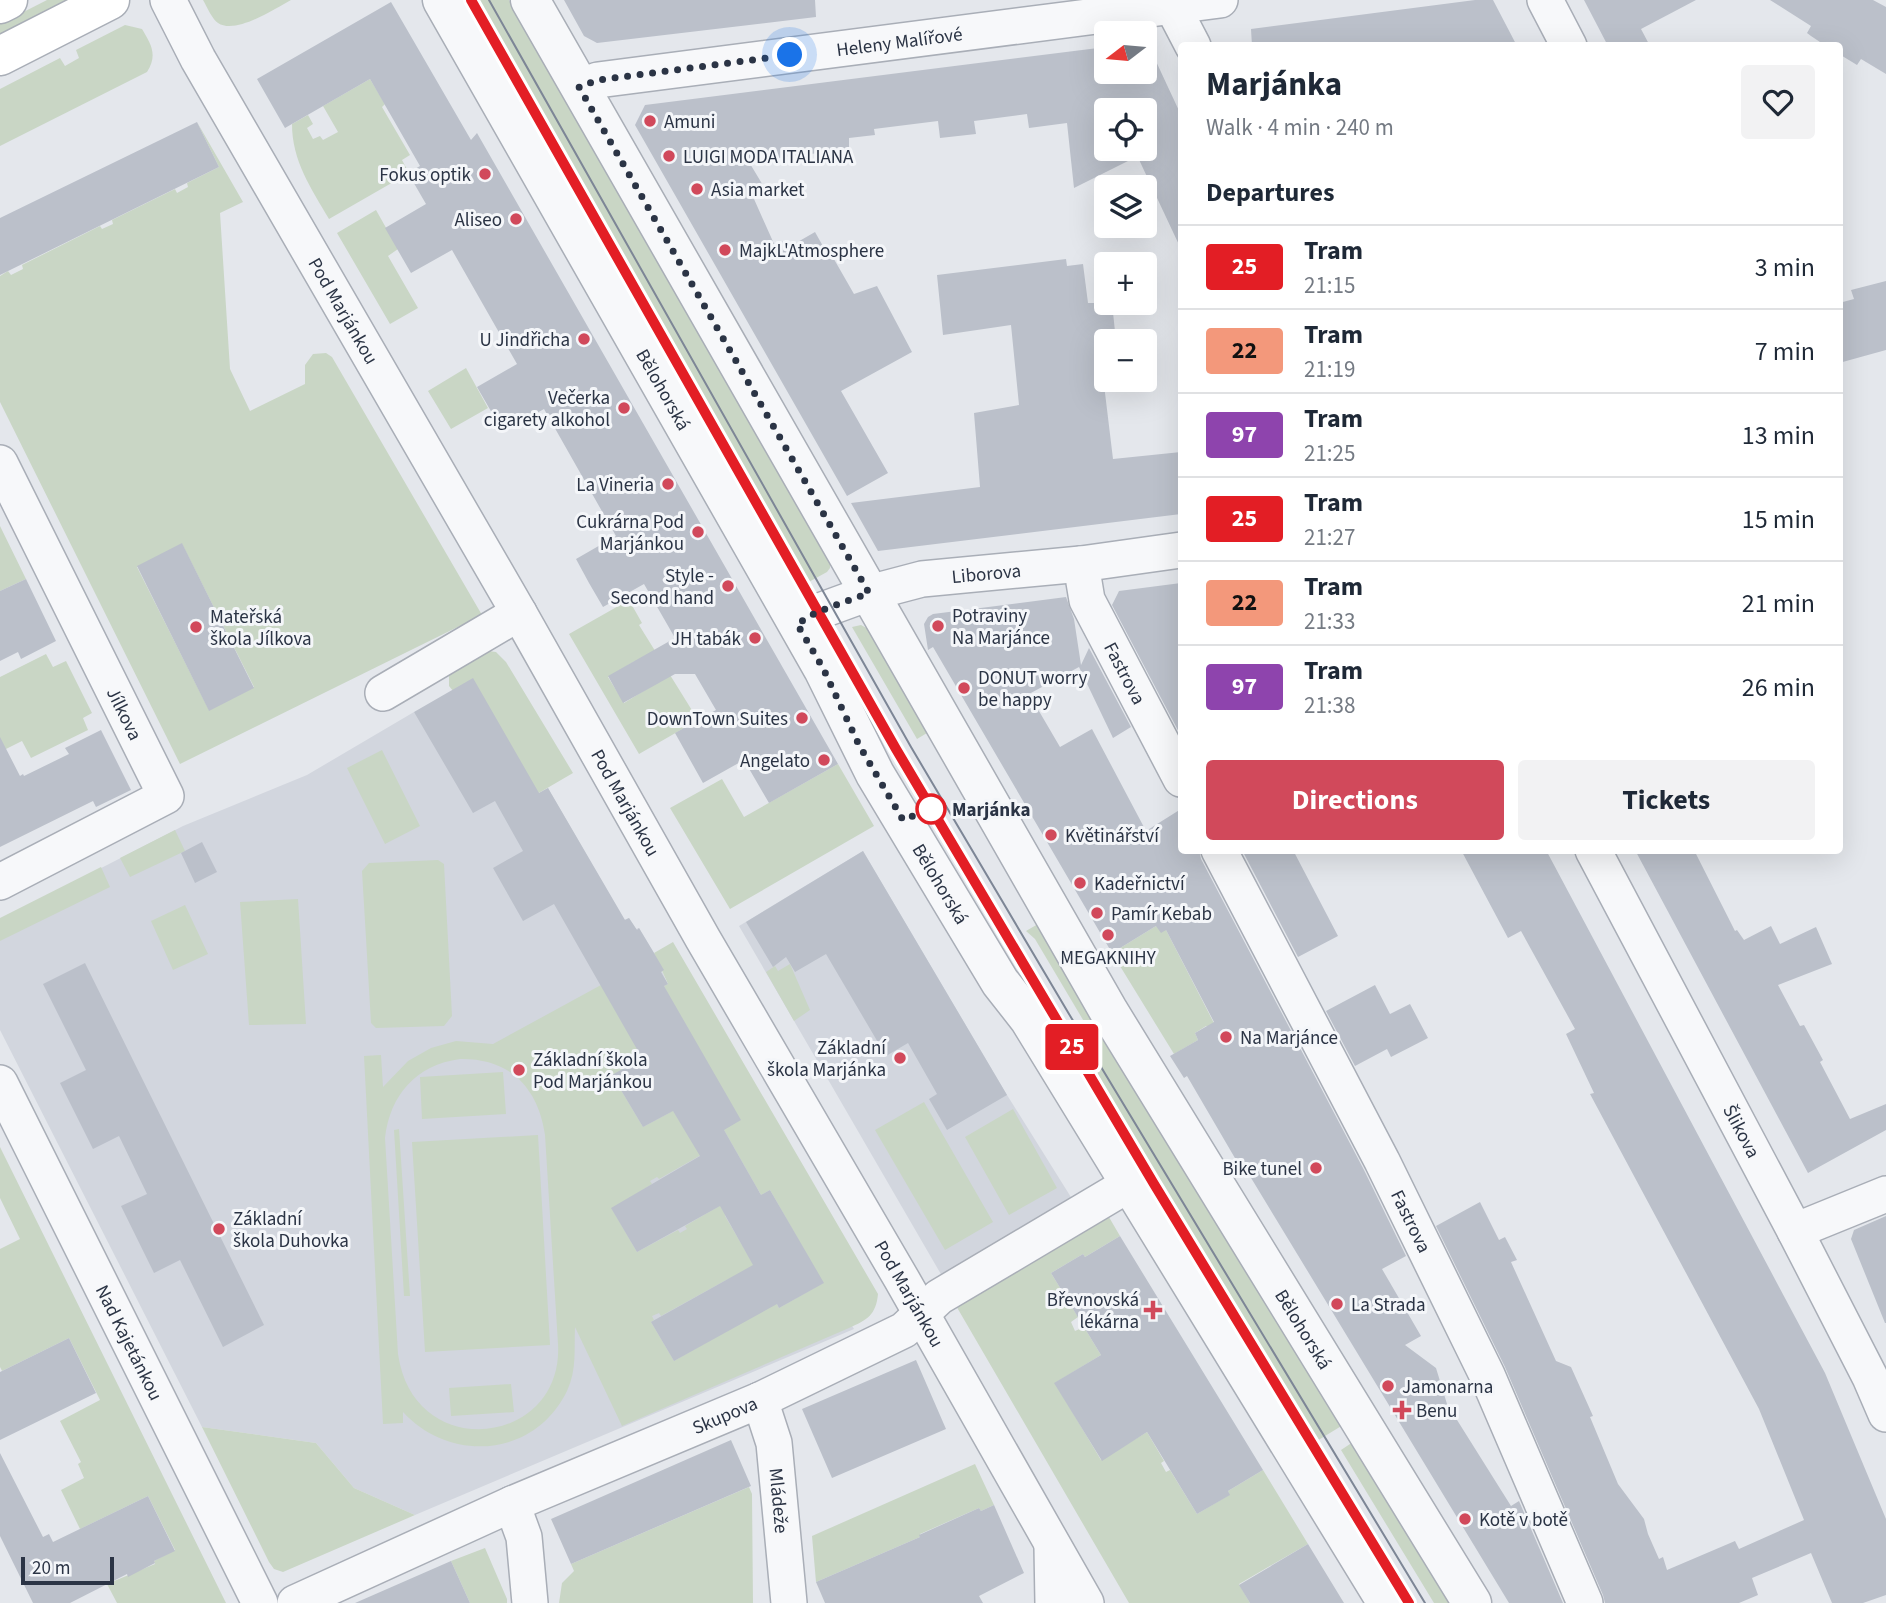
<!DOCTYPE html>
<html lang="en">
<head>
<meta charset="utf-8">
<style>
  body { margin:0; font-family:"Source Sans 3",sans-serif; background:#f2f2f3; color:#1f2937; height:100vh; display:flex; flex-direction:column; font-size:26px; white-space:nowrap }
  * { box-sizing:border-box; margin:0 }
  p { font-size:23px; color:#747a83 }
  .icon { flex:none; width:38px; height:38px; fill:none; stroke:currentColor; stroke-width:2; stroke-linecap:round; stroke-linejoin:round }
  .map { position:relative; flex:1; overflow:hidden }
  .details { position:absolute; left:1178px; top:42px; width:665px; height:812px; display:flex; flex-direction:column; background:#fff; border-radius:7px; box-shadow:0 7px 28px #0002 }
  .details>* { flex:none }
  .badge { padding:0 14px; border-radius:5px; font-size:24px; line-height:46px }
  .needle { width:46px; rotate:254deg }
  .fabs { position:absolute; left:1094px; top:21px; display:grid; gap:14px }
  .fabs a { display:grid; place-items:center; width:63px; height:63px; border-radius:7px; background:#fff; box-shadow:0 7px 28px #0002; font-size:35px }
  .scale { position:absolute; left:21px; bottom:18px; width:93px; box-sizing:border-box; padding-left:7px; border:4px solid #2b3445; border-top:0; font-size:19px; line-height:24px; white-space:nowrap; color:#2b3445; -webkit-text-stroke:5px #f4f6f9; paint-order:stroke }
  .you { position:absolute; width:35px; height:35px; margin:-18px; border:5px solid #fff; border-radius:50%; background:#1a73e8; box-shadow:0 0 0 10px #1a73e833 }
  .map>.badge { position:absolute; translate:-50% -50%; box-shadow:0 0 0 4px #fff }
  h2 { padding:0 28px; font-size:26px; line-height:63px }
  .round { display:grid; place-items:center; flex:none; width:74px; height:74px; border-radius:7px; background:#f2f2f3 }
  .summary { display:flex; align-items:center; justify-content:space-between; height:119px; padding:0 28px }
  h1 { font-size:33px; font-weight:700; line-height:52px }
  .button { display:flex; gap:14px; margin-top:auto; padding:14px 28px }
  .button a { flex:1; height:80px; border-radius:7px; background:#d1495b; color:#fff; font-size:28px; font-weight:700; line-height:80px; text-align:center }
  .button a+a { background:#f2f2f3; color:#1f2937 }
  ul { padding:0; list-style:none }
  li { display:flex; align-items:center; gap:21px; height:84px; padding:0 28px; border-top:2px solid #e0e1e3 }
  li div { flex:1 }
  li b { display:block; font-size:26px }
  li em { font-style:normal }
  li .badge { min-width:77px; font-weight:700; text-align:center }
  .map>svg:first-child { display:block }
  .built { fill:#d2d6de }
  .green { fill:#c9d6c5; fill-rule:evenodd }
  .building { fill:#bbc0ca }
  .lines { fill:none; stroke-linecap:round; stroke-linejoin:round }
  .minor-casing { stroke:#a9aeb7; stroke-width:38 }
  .tertiary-casing { stroke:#a9aeb7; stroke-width:41 }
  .secondary-casing { stroke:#a9aeb7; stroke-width:41 }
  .minor { stroke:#f7f8fa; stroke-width:35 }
  .tertiary { stroke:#f7f8fa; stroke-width:38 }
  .secondary { stroke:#fff; stroke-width:38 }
  .tram { stroke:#7d8696; stroke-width:2 }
  .line-casing { stroke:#fff; stroke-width:16 }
  .line { stroke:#e31e25; stroke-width:10 }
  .walk { stroke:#2b3445; stroke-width:7; stroke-dasharray:0 12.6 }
  .poi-dot { fill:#d1495b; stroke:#f4f6f9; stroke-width:2.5 }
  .stop-dot { fill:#fff; stroke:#e31e25; stroke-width:3.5 }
  .labels { text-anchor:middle; stroke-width:6; stroke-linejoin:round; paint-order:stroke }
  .street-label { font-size:19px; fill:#2b3445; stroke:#f4f6f9 }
  .poi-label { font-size:19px; fill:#2b3445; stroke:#f4f6f9; text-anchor:start }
  .stop-label { font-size:19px; font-weight:bold; fill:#2b3445; stroke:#f4f6f9; text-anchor:start }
</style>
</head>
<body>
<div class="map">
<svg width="1886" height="1603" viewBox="0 0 1886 1603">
  <rect width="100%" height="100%" fill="#e4e7ec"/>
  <path class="built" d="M414,712L539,793L548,788L624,920L629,918L636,929L639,928L654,953L760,1194L770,1190L824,1283L854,1329L415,1515L354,1488L316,1443L202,1427L0,1030V920L183,826L307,775Z
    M863,851L1007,1095L1074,1202L942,1276L739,926Z"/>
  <path class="green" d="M47,0H74L0,38V24Z
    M203,0H291C274,9 236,35 218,23C212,19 207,7 203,0Z
    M461,0H509L830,560V568L827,572L796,589Z
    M125,25L142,29C151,44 158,55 147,72L0,146V89L60,58L65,66L79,58L76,50Z
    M370,79L385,104L382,107L410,155L402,160L409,173L329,219C311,188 292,161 292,124L308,115L313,124L307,128L313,139L320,136L323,140L338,132L323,106Z
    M197,122L243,202L220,213L230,369L250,411L305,384V365L313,354L326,353L332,357L482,615L180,764L0,402V276L8,271L11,275L23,269L22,265L100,226L102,229L113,224L112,220L175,189L177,193L188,187L187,183L219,167ZM182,544L254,687L209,710L137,567Z
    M376,210L398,249L388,256L418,308L390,324L337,233Z
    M466,368L488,408L451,429L428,391Z
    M0,526L26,579L0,591Z
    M629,600L642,623L639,625L698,720L639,754L569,634ZM635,661L650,687L624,703L608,677Z
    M861,625L870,630L927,733L917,739L852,627Z
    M481,650L496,652L506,662L573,773L537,794L449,686V673Z
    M46,654L53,667L66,661L92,713L83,718L88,730L31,758L22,741L0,752V677Z
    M382,750L420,826L385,844L347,768Z
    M838,764L874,826L730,909L670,808L722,779L744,817Z
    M175,830L185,851L130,877L120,858Z
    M438,860L444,864L452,1016L444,1026L376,1028L371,1023L362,871L369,863Z
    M101,867L110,887L0,941V918Z
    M298,899L306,1024L249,1025L240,902Z
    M185,905L208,954L173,970L151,921Z
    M1038,924L1343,1425L1307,1447L1067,1051L1092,1035L1035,939L1026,931Z
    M1156,926L1166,930L1217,1029L1206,1026L1195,1033L1198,1040L1174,1054L1112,953Z
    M673,942L878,1294C876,1315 867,1320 849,1328L622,1426L575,1327C574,1349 577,1370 567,1391C535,1457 451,1464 403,1412V1423L383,1424L364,1056L381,1055L383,1087L408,1061L431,1048L456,1041L493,1044L601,985L644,1060L612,1075L643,1127L669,1113L672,1109L701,1155L659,1179L657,1177L650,1181L652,1184L612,1209L637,1252L678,1230L680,1233L687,1229L685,1226L728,1201L725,1216L779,1308L823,1283L770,1190L761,1195L724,1130L664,986L668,984L654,953ZM460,1059C509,1058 538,1087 545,1135L558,1344C564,1446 414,1465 398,1354L385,1138C390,1095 416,1065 460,1059ZM728,1279L751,1317L674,1361L651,1322L654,1320L652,1316L659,1313L661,1316Z
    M790,964L810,1010L794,1021L766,972L775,966L778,971Z
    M503,1072L506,1114L422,1119L420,1077Z
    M924,1102L993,1222L945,1250L875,1130Z
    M1013,1109L1057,1188L1009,1215L965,1137Z
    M399,1129L410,1296H404L394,1130Z
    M538,1135L550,1345L425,1352L412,1142Z
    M0,1147L226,1603H117L107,1584L155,1564L154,1561L175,1550L148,1496L80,1529L61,1490L84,1478L78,1464L81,1462L60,1421L100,1400L69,1338L2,1371L0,1367V1249L20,1239L0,1198Z
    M1106,1212L1120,1236L1085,1257L1083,1254L1051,1273L1078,1317L1071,1322L1075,1331L1084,1327L1101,1355L1055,1383L1101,1460L1147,1432L1164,1461L1161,1463L1166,1472L1170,1470L1197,1514L1229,1495L1228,1491L1263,1470L1308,1544L1239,1584L1250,1603H1129L955,1304Z
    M511,1384L514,1412L451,1416L449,1388Z
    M202,1427L316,1443L354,1488L415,1515L283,1572L274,1569L269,1562Z
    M1353,1442L1452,1603H1434L1341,1450Z
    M975,1464L994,1505L981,1511L979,1508L920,1534V1537L816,1582L812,1536Z
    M749,1487L752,1494L753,1603H559L562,1583L574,1571L571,1564Z
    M485,1548L507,1599V1603H470L451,1561Z"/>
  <path class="building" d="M564,0H815L816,17L597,43L584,36Z
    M1475,0H1493L1517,46H1252L1251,29Z
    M1584,0H1696L1641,29L1650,46H1608Z
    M1770,0H1873L1886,7V74L1861,59L1857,65L1839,54V46H1826L1811,36L1807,33L1811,26Z
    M391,2L471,140L477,133L838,764L769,803L744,760L703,783L675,733L716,710L695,674H675L623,703L608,676L675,638L644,584L603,607L589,583L576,559L616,536L544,409L503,432L477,387L517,364L452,250L411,273L385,228L426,204L408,173L420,166L370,79L285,128L257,79Z
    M1147,42L1181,115V249L1134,149H1144V110H1106V149H1128L1130,160L1074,188L1067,123L1029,128L1027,114L974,121L976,134L940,138L938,121L874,129L875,135L849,138V147L834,151L749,162L767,192L754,199L775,246L785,240L789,247L815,232L824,248L827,247L854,294L877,286L912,352L841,391L888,473L847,496L635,125L645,105L1106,47V72H1144V43Z
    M197,122L219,167L0,275V218Z
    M1066,259L1067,266L1083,264L1088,303H1112L1116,341H1106V367L1102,368L1113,459L1181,452V514L878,551L851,503L980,487L974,413L1019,405L1011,325L943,335L937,275Z
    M1886,281V350L1839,363V303L1854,299L1851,290Z
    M182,543L254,688L209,711L137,566Z
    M26,579L56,641L21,659L18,652L0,661V591Z
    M1181,583V736L1112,605L1119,591Z
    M1066,597L1074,619L1081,665L1089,648L1131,727L1113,738L1079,667L1029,694L1060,747L1092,729L1146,831L1181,809V850H1199L1201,859L1364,1170L1406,1256L1382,1269L1421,1336L1405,1345L1436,1368L1447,1404L1511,1506L1519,1501L1563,1603H1509L1242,1163L1239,1165L1187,1076L1184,1078L1170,1056L1198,1040L1195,1033L1214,1022L1166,930L1161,933L1156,926L1112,953L933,647L928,650L924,624L928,617L933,614Z
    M473,678L539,793L548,788L625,920L629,918L637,930L639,928L654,953L664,970L661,972L668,984L664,986L741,1120L724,1130L761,1195L770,1190L824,1283L779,1308L777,1304L674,1361L651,1322L753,1265L720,1206L637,1252L611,1208L700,1156L673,1111L643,1127L612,1075L642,1058L554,904L523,921L493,868L523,851L495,801L473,813L414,712Z
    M101,730L131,790L96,807L93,801L0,847V737L20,776L23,774L24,776L69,754L65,748Z
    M202,842L217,872L195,883L181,853Z
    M1242,850H1293L1338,936L1298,957Z
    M1461,850H1546L1825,1373L1886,1519V1595L1863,1603H1832L1811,1553L1752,1578L1758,1595L1739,1603H1605L1603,1595L1505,1367L1436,1226L1480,1202L1499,1240L1505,1237L1517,1260L1511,1262L1556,1361L1571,1367L1593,1416L1590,1417L1618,1484L1644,1519L1648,1534L1659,1559L1663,1557L1667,1570L1735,1541L1739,1549L1804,1520L1759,1409L1590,1094L1594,1093L1566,1034L1575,1029L1521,931L1508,938Z
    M1635,850H1694L1735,931L1737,930L1744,940L1771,926L1780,944L1816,927L1832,964L1778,985L1800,1026L1804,1025L1823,1060L1820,1062L1850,1119L1886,1104V1130L1808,1173Z
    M863,851L1007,1095L947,1130L929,1099L937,1094L908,1043L886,1056L826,954L795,972L786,957L773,967L746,922Z
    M85,963L264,1325L223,1347L180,1260L154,1273L121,1206L147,1194L119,1136L93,1149L60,1083L86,1070L43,984Z
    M1375,985L1390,1014L1410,1004L1428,1038L1391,1057L1387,1049L1355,1066L1326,1011Z
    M1886,1216V1323H1885L1851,1239L1854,1230Z
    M1120,1236L1263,1470L1228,1491L1230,1495L1197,1514L1147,1432L1102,1461L1054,1383L1101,1355L1051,1273L1083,1254L1085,1257Z
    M69,1338L96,1393L0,1440V1372Z
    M916,1360L946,1429L832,1478L802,1409Z
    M731,1440L751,1486L571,1564L551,1519Z
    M0,1453L43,1537L49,1534L53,1542L148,1496L175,1551L154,1561L155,1563L128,1577L127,1574L70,1603H33L0,1536Z
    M994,1505L1024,1573L979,1596L983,1603H825L816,1582L920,1537L919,1535L979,1508L981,1511Z
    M1308,1544L1344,1603H1250L1239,1585Z
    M451,1561L470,1603H355Z"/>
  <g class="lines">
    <defs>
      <g id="minor">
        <path id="s1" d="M168,0L198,59L519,613L703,939L901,1278L1086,1603"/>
        <path d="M1169,0L1193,46"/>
        <path d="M1545,0L1569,46"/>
        <path id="s2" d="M579,87L598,80L1220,0"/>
        <path id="s3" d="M0,463L166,796L0,882"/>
        <path id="s4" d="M1081,564L1087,600L1181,779"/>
        <path id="s5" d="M797,624L817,612L869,593L922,579L1081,564L1181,550"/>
        <path d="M383,693L519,613"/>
        <path id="s6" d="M1219,850L1382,1161L1487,1375L1585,1603"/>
        <path id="s7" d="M1593,850L1795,1231L1870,1377L1886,1414"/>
        <path id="s8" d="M0,1083L260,1603"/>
        <path d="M1795,1231L1886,1194"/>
        <path id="s9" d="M760,1400L774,1443L789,1603"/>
        <path d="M512,1504L524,1537L530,1603"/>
        <path d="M1052,1547L1053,1603"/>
        <path id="s10" d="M295,1603L512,1504L760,1400L904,1330L939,1297L1131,1183"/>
      </g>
      <g id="tertiary">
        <path id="s11" d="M442,0L823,669L875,774L1000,982L1029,1019L1387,1603"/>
        <path id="s12" d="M530,0L1108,1010L1472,1603"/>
      </g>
      <path id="secondary" d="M0,4L8,0
        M0,56L110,0"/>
    </defs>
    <use href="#minor" class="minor-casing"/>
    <use href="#tertiary" class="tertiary-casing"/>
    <use href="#secondary" class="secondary-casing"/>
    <use href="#minor" class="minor"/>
    <use href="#tertiary" class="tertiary"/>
    <use href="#secondary" class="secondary"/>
    <path class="tram" d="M471,0L896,749L1154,1184L1408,1603
      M489,0L911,747L1069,1014L1425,1603"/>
  </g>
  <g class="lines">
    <defs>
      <path id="line" d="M471,0L896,749L1154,1184L1409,1603"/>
    </defs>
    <use href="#line" class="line-casing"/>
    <use href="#line" class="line"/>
    <path class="walk" d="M790,55L598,80L579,87L869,593L817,612L797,624L823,668L859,745L903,820L931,809"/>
  </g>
  <g class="poi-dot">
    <circle cx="650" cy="121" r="7"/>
    <circle cx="669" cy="156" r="7"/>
    <circle cx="485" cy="174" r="7"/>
    <circle cx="697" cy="189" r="7"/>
    <circle cx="516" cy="219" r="7"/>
    <circle cx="725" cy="250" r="7"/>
    <circle cx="584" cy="339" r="7"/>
    <circle cx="624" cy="408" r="7"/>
    <circle cx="668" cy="484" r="7"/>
    <circle cx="698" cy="532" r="7"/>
    <circle cx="728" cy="586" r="7"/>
    <circle cx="938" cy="626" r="7"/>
    <circle cx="196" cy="627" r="7"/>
    <circle cx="755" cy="638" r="7"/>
    <circle cx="964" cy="688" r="7"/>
    <circle cx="802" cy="718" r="7"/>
    <circle cx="824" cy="760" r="7"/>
    <circle cx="1051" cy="835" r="7"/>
    <circle cx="1080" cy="883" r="7"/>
    <circle cx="1097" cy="913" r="7"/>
    <circle cx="1108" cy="935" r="7"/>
    <circle cx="1226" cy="1037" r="7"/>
    <circle cx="900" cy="1058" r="7"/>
    <circle cx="519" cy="1070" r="7"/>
    <circle cx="1316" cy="1168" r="7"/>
    <circle cx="219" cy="1229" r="7"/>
    <circle cx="1337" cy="1304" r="7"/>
    <path d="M1149.5 1299.5h7v7h7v7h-7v7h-7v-7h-7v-7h7z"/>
    <circle cx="1388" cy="1386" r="7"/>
    <path d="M1398.5 1399.5h7v7h7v7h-7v7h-7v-7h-7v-7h7z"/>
    <circle cx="1465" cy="1519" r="7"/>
  </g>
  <circle class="stop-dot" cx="931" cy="809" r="14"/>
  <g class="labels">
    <g class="street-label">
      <text dy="7" stroke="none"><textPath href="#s2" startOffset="324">Heleny Malířové</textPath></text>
      <text dy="7" stroke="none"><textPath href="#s1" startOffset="357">Pod Marjánkou</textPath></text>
      <text dy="7" stroke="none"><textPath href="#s11" startOffset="448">Bělohorská</textPath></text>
      <text dy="7" stroke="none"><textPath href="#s5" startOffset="198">Liborova</textPath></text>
      <text dy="7" stroke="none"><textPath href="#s4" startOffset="119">Fastrova</textPath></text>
      <text dy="7" stroke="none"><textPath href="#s3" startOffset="280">Jílkova</textPath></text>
      <text dy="7" stroke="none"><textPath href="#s1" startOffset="924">Pod Marjánkou</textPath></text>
      <text dy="7" stroke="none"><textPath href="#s11" startOffset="1015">Bělohorská</textPath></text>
      <text dy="7" stroke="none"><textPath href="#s7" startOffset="318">Šlikova</textPath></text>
      <text dy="7" stroke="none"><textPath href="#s6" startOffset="418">Fastrova</textPath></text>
      <text dy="7" stroke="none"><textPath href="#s1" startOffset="1491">Pod Marjánkou</textPath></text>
      <text dy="7" stroke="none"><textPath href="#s12" startOffset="1538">Bělohorská</textPath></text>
      <text dy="7" stroke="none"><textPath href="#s8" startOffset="290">Nad Kajetánkou</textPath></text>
      <text dy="7" stroke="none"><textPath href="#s10" startOffset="469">Skupova</textPath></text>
      <text dy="7" stroke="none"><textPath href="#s9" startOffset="103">Mládeže</textPath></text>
    </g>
    <g class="poi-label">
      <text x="664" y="128">Amuni</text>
      <text x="683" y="163">LUIGI MODA ITALIANA</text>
      <text x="471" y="181" text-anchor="end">Fokus optik</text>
      <text x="711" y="196">Asia market</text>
      <text x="502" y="226" text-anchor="end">Aliseo</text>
      <text x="739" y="257">MajkL'Atmosphere</text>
      <text x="570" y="346" text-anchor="end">U Jindřicha</text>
      <text x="610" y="404" text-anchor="end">Večerka<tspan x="610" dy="22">cigarety alkohol</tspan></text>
      <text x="654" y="491" text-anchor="end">La Vineria</text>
      <text x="684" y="528" text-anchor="end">Cukrárna Pod<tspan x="684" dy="22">Marjánkou</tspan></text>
      <text x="714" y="582" text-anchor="end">Style -<tspan x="714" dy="22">Second hand</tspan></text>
      <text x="952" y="622">Potraviny<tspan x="952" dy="22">Na Marjánce</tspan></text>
      <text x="210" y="623">Mateřská<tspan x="210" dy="22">škola Jílkova</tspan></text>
      <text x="741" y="645" text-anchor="end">JH tabák</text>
      <text x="978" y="684">DONUT worry<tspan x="978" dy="22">be happy</tspan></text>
      <text x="788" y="725" text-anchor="end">DownTown Suites</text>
      <text x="810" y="767" text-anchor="end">Angelato</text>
      <text x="1065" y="842">Květinářství</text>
      <text x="1094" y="890">Kadeřnictví</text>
      <text x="1111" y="920">Pamír Kebab</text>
      <text x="1108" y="964" text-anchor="middle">MEGAKNIHY</text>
      <text x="1240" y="1044">Na Marjánce</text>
      <text x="886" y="1054" text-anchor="end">Základní<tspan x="886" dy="22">škola Marjánka</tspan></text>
      <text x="533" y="1066">Základní škola<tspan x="533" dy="22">Pod Marjánkou</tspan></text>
      <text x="1302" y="1175" text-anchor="end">Bike tunel</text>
      <text x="233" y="1225">Základní<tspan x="233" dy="22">škola Duhovka</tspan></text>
      <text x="1139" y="1306" text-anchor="end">Břevnovská<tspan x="1139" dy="22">lékárna</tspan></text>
      <text x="1351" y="1311">La Strada</text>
      <text x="1402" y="1393">Jamonarna</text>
      <text x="1416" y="1417">Benu</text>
      <text x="1479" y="1526">Kotě v botě</text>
    </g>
    <g class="stop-label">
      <text x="952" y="816">Marjánka</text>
    </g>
  </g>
</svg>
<div class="fabs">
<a><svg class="needle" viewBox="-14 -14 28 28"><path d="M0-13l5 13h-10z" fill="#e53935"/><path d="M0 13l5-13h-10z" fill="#747a83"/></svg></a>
<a><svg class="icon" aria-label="locate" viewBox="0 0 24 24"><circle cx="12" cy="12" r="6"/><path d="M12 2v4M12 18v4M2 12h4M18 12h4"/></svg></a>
<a><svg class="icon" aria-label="layers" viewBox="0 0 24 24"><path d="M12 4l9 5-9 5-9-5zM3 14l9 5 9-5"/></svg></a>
<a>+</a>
<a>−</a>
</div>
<div class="scale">20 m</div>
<div class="you" style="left:790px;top:55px"></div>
<b class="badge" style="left:1072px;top:1047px;background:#e31e25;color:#fff">25</b>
<section class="details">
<div class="summary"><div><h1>Marjánka</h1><p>Walk · 4 min · 240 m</p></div><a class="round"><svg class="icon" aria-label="heart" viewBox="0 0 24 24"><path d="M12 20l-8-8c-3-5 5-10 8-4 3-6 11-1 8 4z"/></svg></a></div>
<h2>Departures</h2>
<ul>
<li><span class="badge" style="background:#e31e25;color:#fff">25</span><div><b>Tram</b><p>21:15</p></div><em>3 min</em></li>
<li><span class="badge" style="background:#f3987b;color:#111">22</span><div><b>Tram</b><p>21:19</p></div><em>7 min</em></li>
<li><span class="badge" style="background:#8e44ad;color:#fff">97</span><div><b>Tram</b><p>21:25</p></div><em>13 min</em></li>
<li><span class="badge" style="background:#e31e25;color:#fff">25</span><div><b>Tram</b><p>21:27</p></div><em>15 min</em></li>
<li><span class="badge" style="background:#f3987b;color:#111">22</span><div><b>Tram</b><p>21:33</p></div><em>21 min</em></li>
<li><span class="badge" style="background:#8e44ad;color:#fff">97</span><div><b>Tram</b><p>21:38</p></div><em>26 min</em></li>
</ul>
<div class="button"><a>Directions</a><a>Tickets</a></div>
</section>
</div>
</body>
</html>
